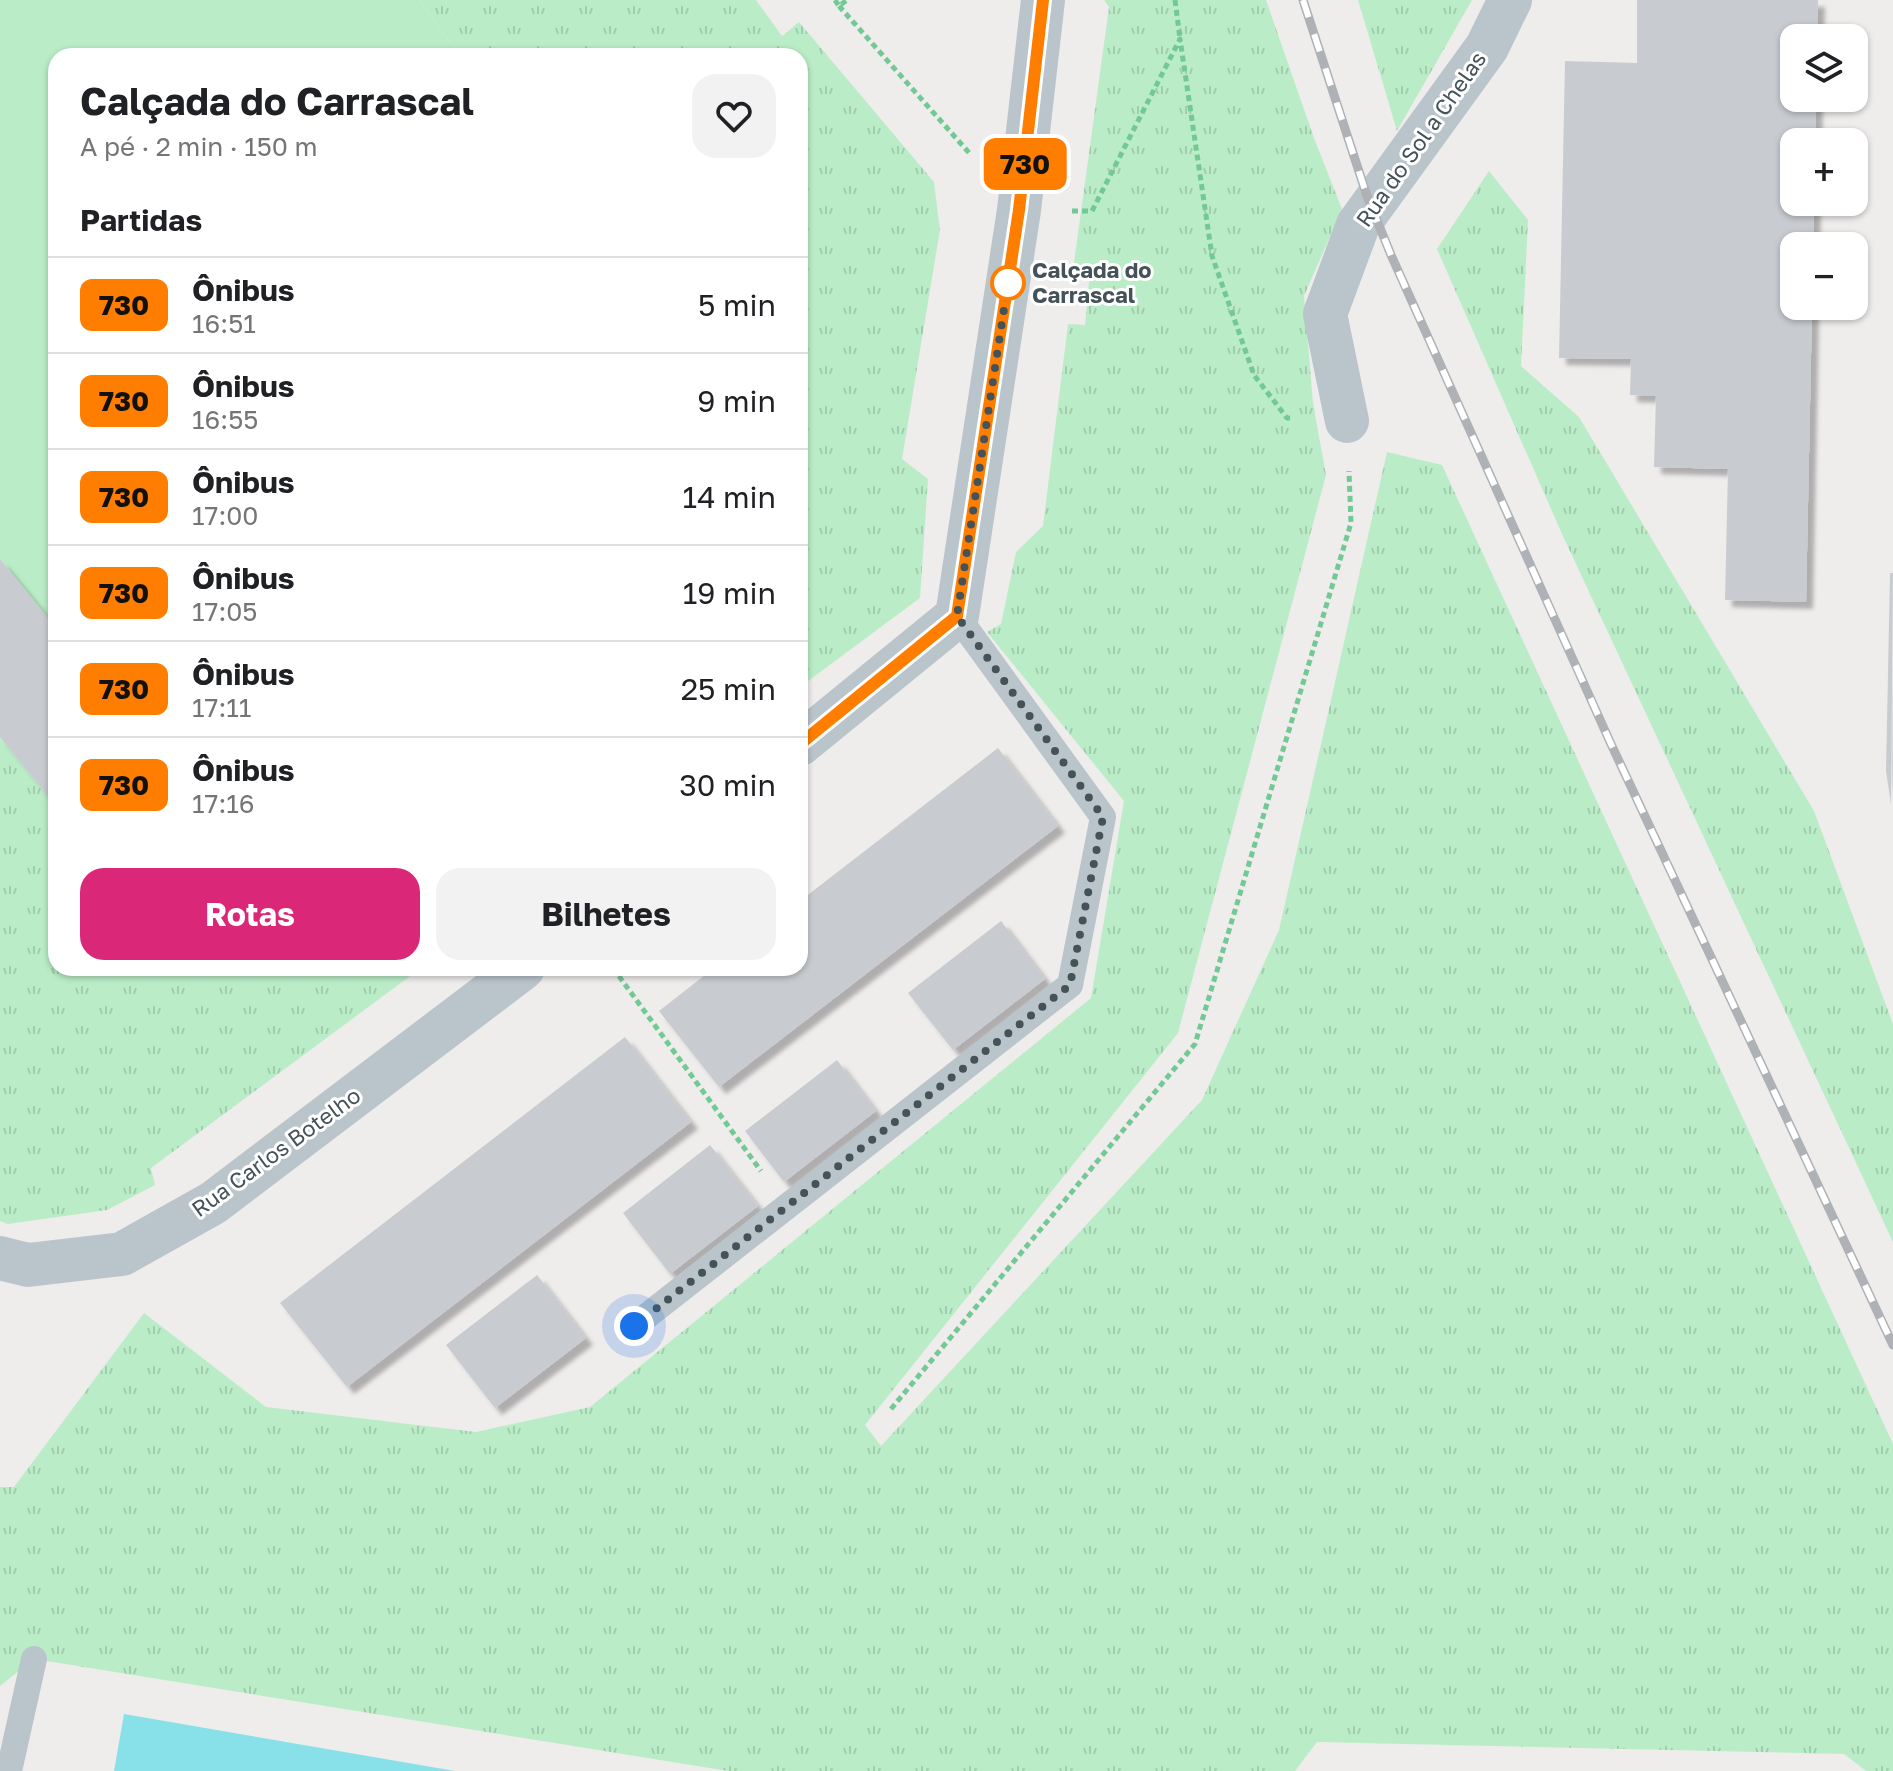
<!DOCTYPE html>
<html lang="pt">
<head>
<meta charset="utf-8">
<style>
  body { margin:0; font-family:"Golos Text",sans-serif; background:#f2f2f2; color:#202124; height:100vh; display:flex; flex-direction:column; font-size:30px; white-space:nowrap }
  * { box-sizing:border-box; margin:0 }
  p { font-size:26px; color:#757577 }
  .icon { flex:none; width:44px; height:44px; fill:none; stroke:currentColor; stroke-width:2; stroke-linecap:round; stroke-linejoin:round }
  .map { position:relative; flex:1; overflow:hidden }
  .drawer { position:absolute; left:48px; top:48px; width:760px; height:928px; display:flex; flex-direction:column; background:#fff; border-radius:24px; box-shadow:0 2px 6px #0004 }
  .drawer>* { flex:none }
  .badge { padding:0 16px; border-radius:12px; font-size:28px; line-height:52px }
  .fabs { position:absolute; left:1780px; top:24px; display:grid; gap:16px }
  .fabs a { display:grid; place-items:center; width:88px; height:88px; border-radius:16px; background:#fff; box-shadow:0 2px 6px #0004; font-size:40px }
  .you { position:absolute; width:40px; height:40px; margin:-20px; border:6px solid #fff; border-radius:50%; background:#1a73e8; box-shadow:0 0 0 12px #1a73e833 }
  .map>.badge { position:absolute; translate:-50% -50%; box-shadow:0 0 0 4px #fff }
  h2 { padding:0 32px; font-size:30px; line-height:72px }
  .round { display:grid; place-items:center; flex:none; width:84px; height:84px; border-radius:24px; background:#f2f2f2 }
  .head { display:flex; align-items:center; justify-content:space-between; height:136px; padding:0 32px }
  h1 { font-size:38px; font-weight:700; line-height:60px }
  .primary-button { display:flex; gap:16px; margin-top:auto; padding:16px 32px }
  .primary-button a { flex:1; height:92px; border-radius:24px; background:#db2777; color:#fff; font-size:32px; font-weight:700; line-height:92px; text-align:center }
  .primary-button a+a { background:#f2f2f2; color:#202124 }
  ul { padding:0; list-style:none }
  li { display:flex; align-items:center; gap:24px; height:96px; padding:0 32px; border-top:2px solid #e0e0e0 }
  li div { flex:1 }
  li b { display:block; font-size:30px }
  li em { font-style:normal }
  li .badge { min-width:88px; font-weight:700; text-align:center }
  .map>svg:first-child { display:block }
  .grass { fill:url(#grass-tufts) }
  .pitch { fill:#baedc7 }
  .water { fill:#88e1e9 }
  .building { fill:#c8ccd1; filter:url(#shadow) }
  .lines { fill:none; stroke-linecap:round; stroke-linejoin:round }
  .path { stroke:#73c994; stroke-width:5; stroke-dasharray:6 4; stroke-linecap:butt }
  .lane { stroke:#bac5cb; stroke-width:26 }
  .street { stroke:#bac5cb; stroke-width:44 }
  .rail-casing { stroke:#aeb2b6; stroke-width:9 }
  .rail { stroke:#fff; stroke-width:6; stroke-dasharray:18; stroke-linecap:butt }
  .line-casing { stroke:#fff; stroke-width:18 }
  .line { stroke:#ff7e00; stroke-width:12 }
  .walk { stroke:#455258; stroke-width:8; stroke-dasharray:0 14.4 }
  .stop-dot { fill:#fff; stroke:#ff7e00; stroke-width:4 }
  .labels { text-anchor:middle; stroke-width:6; stroke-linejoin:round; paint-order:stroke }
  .street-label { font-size:22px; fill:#455258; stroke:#fff }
  .stop-label { font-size:22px; font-weight:bold; fill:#455258; stroke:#fff; text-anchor:start }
</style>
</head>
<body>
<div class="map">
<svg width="1893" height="1771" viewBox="0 0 1893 1771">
  <defs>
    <pattern id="grass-tufts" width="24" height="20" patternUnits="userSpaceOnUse" patternTransform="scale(2)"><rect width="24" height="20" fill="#baedc7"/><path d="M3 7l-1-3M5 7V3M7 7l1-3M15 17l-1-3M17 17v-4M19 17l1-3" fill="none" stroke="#a1cdad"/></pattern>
    <filter id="shadow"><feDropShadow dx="7" dy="7" stdDeviation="2" flood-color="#0004"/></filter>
  </defs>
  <rect width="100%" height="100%" fill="#efecec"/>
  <path class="grass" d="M419,0H756L782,36L799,22L934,182L940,230L902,459L928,479L920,598L800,687V56H460Z
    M1104,0H1266L1314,138L1342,209L1304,296L1313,403L1326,475L1178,1033L865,1425L881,1446L1202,1100L1279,930L1387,452L1442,465L1893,1444V1771H1866L1844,1754L1317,1742L1295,1771H728L34,1659L0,1686V1487H14L144,1313L266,1407L476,1432L590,1407L1091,998L1124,801L987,632L1001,624L1016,552L1043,526L1068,324L1085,325L1090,272L1073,270L1109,7Z
    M1358,0H1472L1397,131Z
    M1489,171L1528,220L1521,366L1579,417L1814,811L1893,1024V1242L1562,534L1437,249Z
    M0,737L56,806V968H421L151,1168L155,1185L107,1210L8,1224L0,1221Z"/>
  <path class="pitch" d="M0,0H419L460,56H56V628L0,559Z"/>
  <path class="water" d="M124,1714L455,1771H114Z"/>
  <path class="building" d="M1637,0H1818L1817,38H1794V98H1816L1815,142H1794V202H1814L1813,246H1794V306H1812L1806,602L1725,600L1728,469L1654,467L1656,396L1630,395L1631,359L1559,358L1565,61L1637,63Z
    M0,559L56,628V806L0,737Z
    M1890,573H1893L1891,804L1886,771Z
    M998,748L1058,826L719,1087L659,1011L714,968H800V901Z
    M1001,921L1045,979L953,1050L908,993Z
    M625,1037L691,1122L347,1387L280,1303Z
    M837,1060L876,1111L784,1182L745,1131Z
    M710,1145L758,1206L670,1274L623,1213Z
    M537,1275L586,1338L495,1408L446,1345Z"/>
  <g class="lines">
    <path class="path" d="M835,0L839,6L847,0
      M1175,0L1180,39
      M839,6L971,155
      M1072,211H1092L1180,39L1212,256L1254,375L1287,418H1291
      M613,968L761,1171
      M891,1409L1195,1044L1351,523L1349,471"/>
    <path class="lane" d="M634,1326L1070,985L1103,817L957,616
      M9,1771L34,1659"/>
    <path class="street" d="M1347,421L1325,314L1358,225L1487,47L1510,0
      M800,744L957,616L1019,210L1043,0
      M0,1258L28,1265L122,1254L213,1203L523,968"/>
    <defs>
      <path id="rail" d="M1303,0L1367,196L1391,255L1611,744L1893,1345"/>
    </defs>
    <use href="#rail" class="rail-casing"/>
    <use href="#rail" class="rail"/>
  </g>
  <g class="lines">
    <defs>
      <path id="line" d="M800,744L957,616L1019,210L1043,0"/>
    </defs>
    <use href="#line" class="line-casing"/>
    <use href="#line" class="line"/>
    <path class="walk" d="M634,1326L1070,985L1103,817L957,616L1008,283"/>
  </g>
  <circle class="stop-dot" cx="1008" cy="283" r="16"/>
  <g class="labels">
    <g class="street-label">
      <text transform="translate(1421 139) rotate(-55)" y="8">Rua do Sol a Chelas</text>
      <text transform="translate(276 1152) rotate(-36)" y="8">Rua Carlos Botelho</text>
    </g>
    <g class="stop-label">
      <text x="1032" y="278">Calçada do<tspan x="1032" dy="25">Carrascal</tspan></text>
    </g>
  </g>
</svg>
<div class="fabs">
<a><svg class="icon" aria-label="layers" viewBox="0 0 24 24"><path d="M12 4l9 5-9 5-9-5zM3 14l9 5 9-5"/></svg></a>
<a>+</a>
<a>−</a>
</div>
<div class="you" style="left:634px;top:1326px"></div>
<b class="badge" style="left:1025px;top:164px;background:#ff7e00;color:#111">730</b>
<section class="drawer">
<div class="head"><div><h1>Calçada do Carrascal</h1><p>A pé · 2 min · 150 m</p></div><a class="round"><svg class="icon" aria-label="heart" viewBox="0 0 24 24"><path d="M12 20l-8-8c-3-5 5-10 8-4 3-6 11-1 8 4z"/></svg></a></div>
<h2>Partidas</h2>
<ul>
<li><span class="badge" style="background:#ff7e00;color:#111">730</span><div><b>Ônibus</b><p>16:51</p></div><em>5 min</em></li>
<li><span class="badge" style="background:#ff7e00;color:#111">730</span><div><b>Ônibus</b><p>16:55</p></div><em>9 min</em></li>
<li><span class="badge" style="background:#ff7e00;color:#111">730</span><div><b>Ônibus</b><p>17:00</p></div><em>14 min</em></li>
<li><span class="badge" style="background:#ff7e00;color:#111">730</span><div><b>Ônibus</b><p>17:05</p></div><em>19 min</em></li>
<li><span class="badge" style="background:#ff7e00;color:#111">730</span><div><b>Ônibus</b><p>17:11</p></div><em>25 min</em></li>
<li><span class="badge" style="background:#ff7e00;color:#111">730</span><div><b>Ônibus</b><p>17:16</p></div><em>30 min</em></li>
</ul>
<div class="primary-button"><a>Rotas</a><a>Bilhetes</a></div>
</section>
</div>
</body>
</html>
